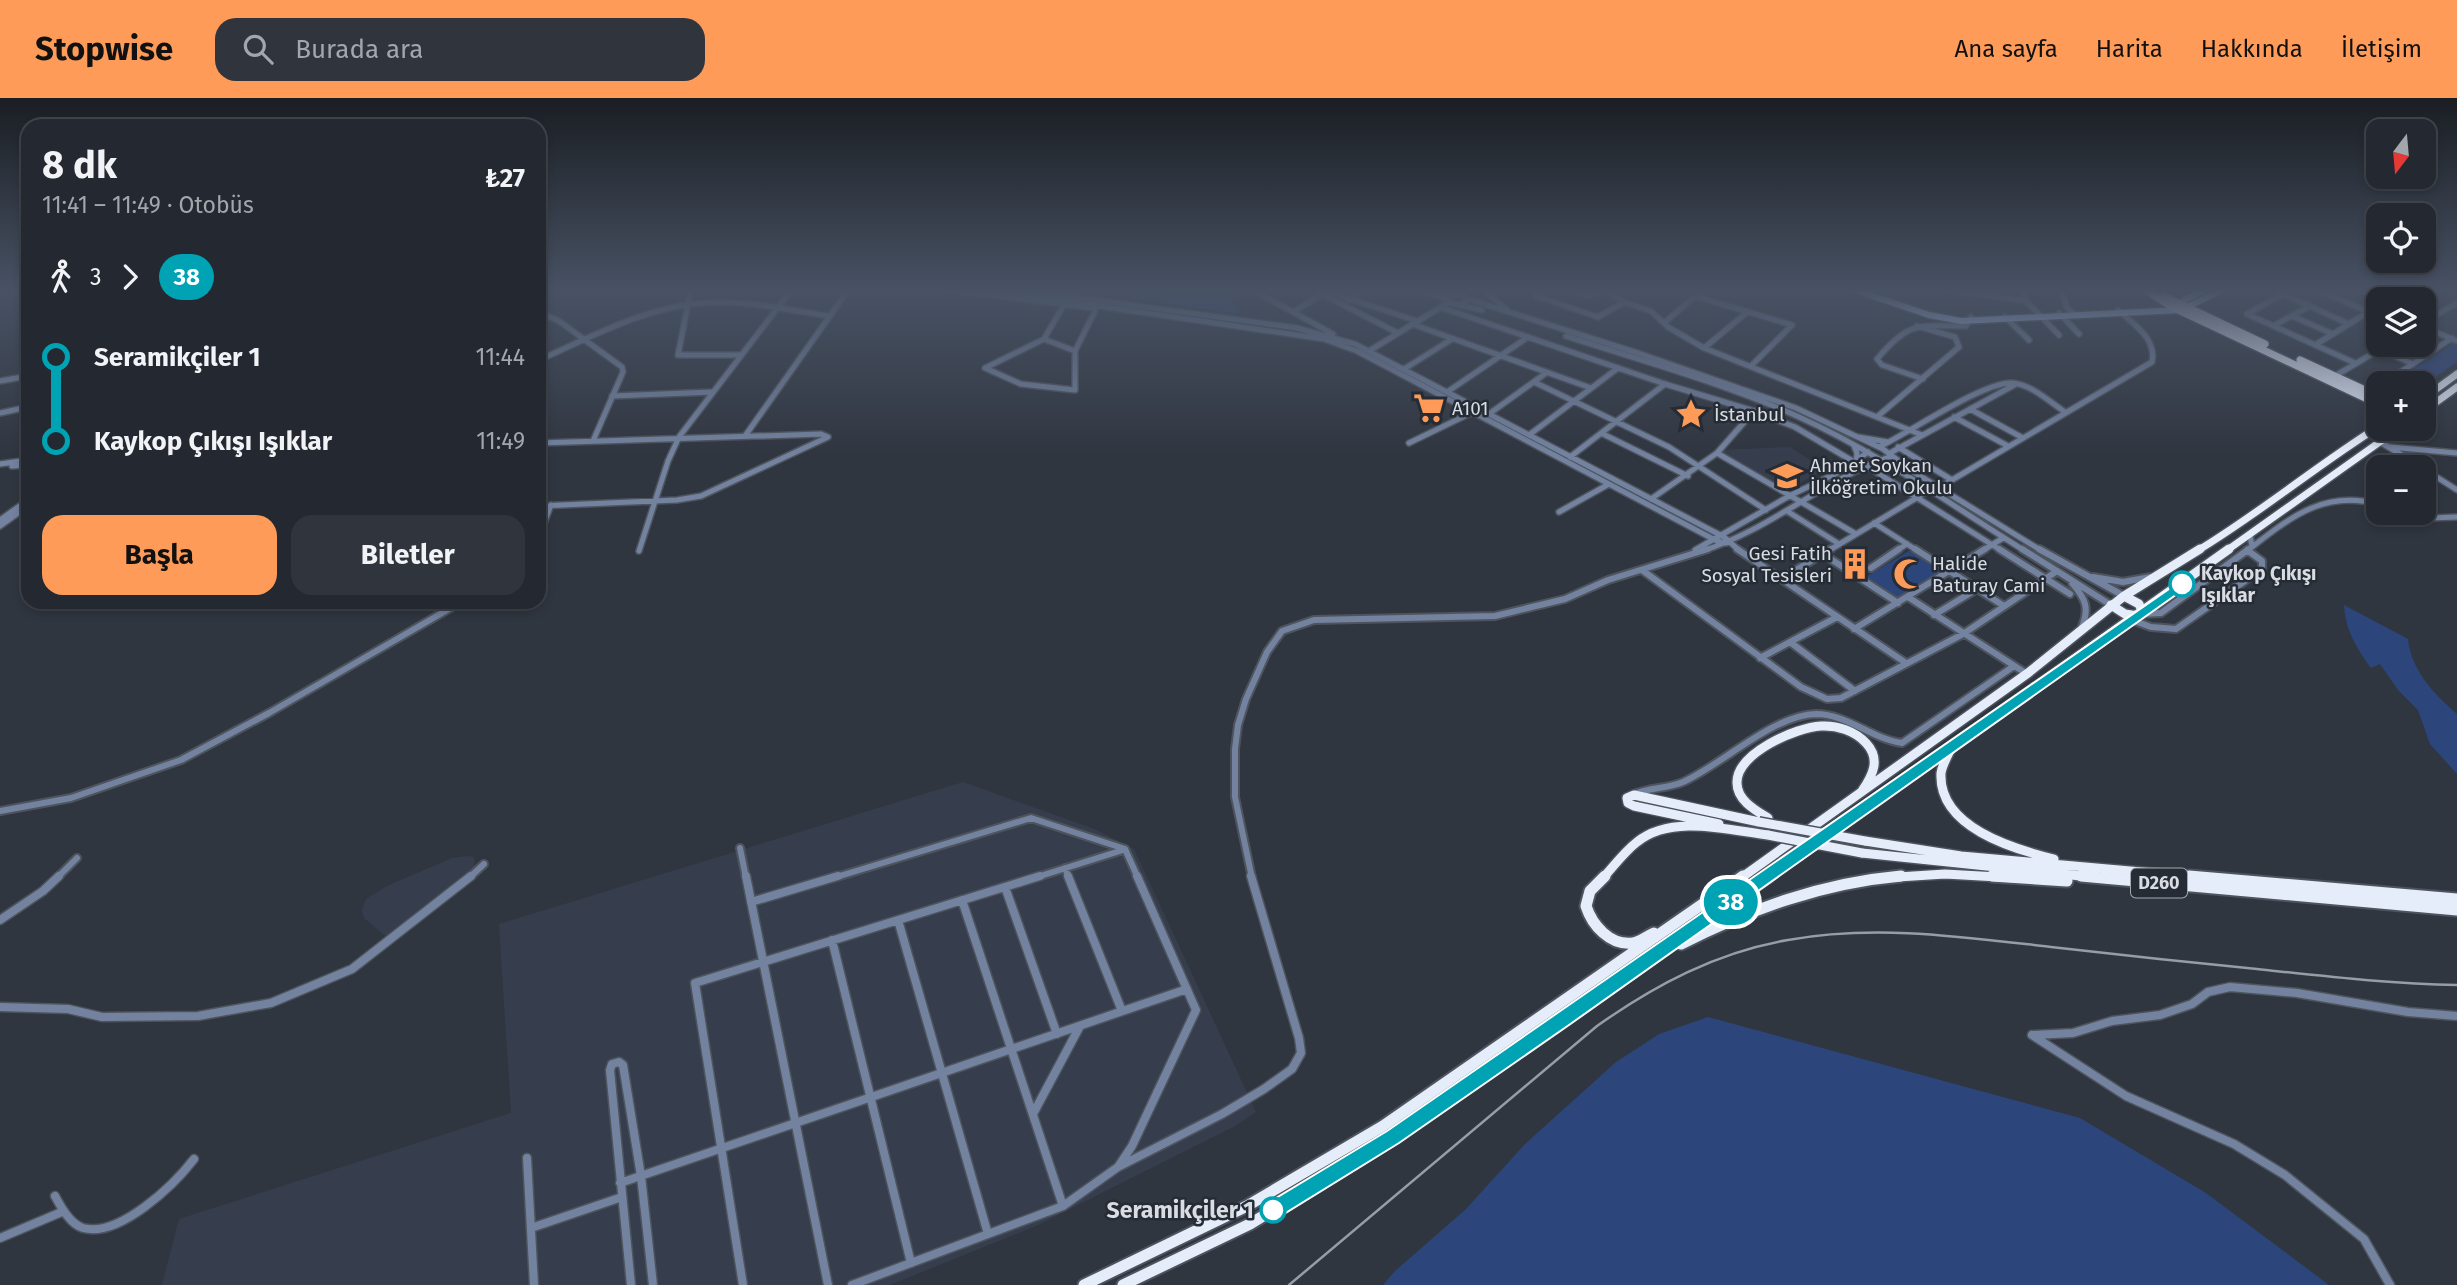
<!DOCTYPE html>
<html lang="tr">
<head>
<meta charset="utf-8">
<style>
  body { margin:0; font-family:"Fira Sans",sans-serif; background:#30343c; color:#f1f3f6; height:100vh; display:flex; flex-direction:column; font-size:26px; white-space:nowrap }
  * { box-sizing:border-box; margin:0 }
  p { font-size:23px; color:#a3a6ab }
  .icon { flex:none; width:38px; height:38px; fill:none; stroke:currentColor; stroke-width:2; stroke-linecap:round; stroke-linejoin:round }
  .map { position:relative; flex:1; overflow:hidden }
  .details { position:absolute; left:21px; top:21px; width:525px; height:490px; display:flex; flex-direction:column; background:#242830; border-radius:21px; box-shadow:0 4px 10px #0003,0 0 0 2px #41444c }
  .details>* { flex:none }
  .badge { padding:0 14px; border-radius:23px; font-size:24px; line-height:46px }
  .needle { width:46px; rotate:196deg }
  .buttons { position:absolute; left:2366px; top:21px; display:grid; gap:14px }
  .buttons a { display:grid; place-items:center; width:70px; height:70px; border-radius:14px; background:#242830; box-shadow:0 4px 10px #0003,0 0 0 2px #41444c; font-size:35px }
  .map>.badge { position:absolute; translate:-50% -50%; box-shadow:0 0 0 4px #fff }
  .legs { display:flex; align-items:center; gap:10px; height:77px; padding:0 21px; font-size:23px }
  .legs p { margin-inline-start:auto }
  .summary { display:flex; align-items:center; justify-content:space-between; height:119px; padding:0 21px }
  h1 { font-size:38px; font-weight:700; line-height:52px }
  .button { display:flex; gap:14px; margin-top:auto; padding:14px 21px }
  .button a { flex:1; height:80px; border-radius:21px; background:#fe9b58; color:#111; font-size:28px; font-weight:700; line-height:80px; text-align:center }
  .button a+a { background:#30343c; color:#f1f3f6 }
  ul { padding:0 21px; list-style:none }
  li { display:flex; align-items:center; gap:24px; height:84px; font-size:26px }
  li i { display:grid; place-items:center; width:10px; height:100%; margin:0 9px; background:currentColor }
  li i::after { content:''; width:18px; height:18px; margin:-9px; border:5px solid; border-radius:50%; background:#242830 }
  li p { margin-inline-start:auto }
  li:first-child i { background:linear-gradient(#0000 50%,currentColor 0) }
  li:last-child i { background:linear-gradient(currentColor 50%,#0000 0) }
  header { display:flex; align-items:center; gap:42px; box-sizing:border-box; height:98px; padding:0 35px; background:#fe9b58; color:#111 }
  header strong { font-size:33px }
  nav { display:flex; gap:38px; margin-inline-start:auto; font-size:24px }
  .search { width:490px; height:63px; background:#30343c; display:flex; align-items:center; gap:18px; box-sizing:border-box; padding:0 24px; border-radius:21px; color:#a3a6ab; font-size:26px }
  .map>svg:first-child { display:block }
  .built { fill:#363e4e }
  .green { fill:#2c457b }
  .lines { fill:none; stroke-linecap:round; stroke-linejoin:round }
  .minor-far2-casing { stroke:#4e545d; stroke-width:8 }
  .minor-far1-casing { stroke:#4e545d; stroke-width:10 }
  .minor-casing { stroke:#4e545d; stroke-width:11 }
  .major-casing { stroke:#4e545d; stroke-width:9 }
  .highway-far2-casing { stroke:#4e545d; stroke-width:10 }
  .highway-far1-casing { stroke:#4e545d; stroke-width:12 }
  .highway-casing { stroke:#4e545d; stroke-width:15 }
  .minor-far2 { stroke:#73829f; stroke-width:5 }
  .minor-far1 { stroke:#73829f; stroke-width:6 }
  .minor { stroke:#73829f; stroke-width:8 }
  .major { stroke:#b6cffe; stroke-width:6 }
  .highway-far2 { stroke:#e5edfb; stroke-width:7 }
  .highway-far1 { stroke:#e5edfb; stroke-width:9 }
  .highway { stroke:#e5edfb; stroke-width:11 }
  .rail { stroke:#989ca4; stroke-width:2.5 }
  .highway-bridge-casing { stroke:#4e545d; stroke-width:12; stroke-linecap:butt }
  .highway-bridge { stroke:#e5edfb; stroke-width:9 }
  .line-1 { fill:#00a3b4; stroke:#fff; stroke-width:2 }
  .stop-1-dot { fill:#fff; stroke:#00a3b4; stroke-width:3.5 }
  .labels { text-anchor:middle; stroke-width:5; stroke-linejoin:round; paint-order:stroke }
  .shield { fill:#262c35; stroke:#a3a8af; stroke-width:2 }
  .shield-label { font-size:18px; font-weight:bold; fill:#d9dde3 }
  .poi-label { font-size:19px; fill:#d9dde3; stroke:#262c35; text-anchor:start }
  .stop-label { font-size:19px; font-weight:bold; fill:#d9dde3; stroke:#262c35; text-anchor:start }
  .near-stop-label { font-size:23px; font-weight:bold; fill:#d9dde3; stroke:#262c35; text-anchor:end }
</style>
</head>
<body>
<header>
<strong>Stopwise</strong>
<div class="search"><svg class="icon" aria-label="search" viewBox="0 0 24 24"><circle cx="10" cy="10" r="6"/><path d="M15 15l6 6"/></svg>Burada ara</div>
<nav><a>Ana sayfa</a><a>Harita</a><a>Hakkında</a><a>İletişim</a></nav>
</header>
<div class="map">
<svg width="2457" height="1187" viewBox="0 0 2457 1187">
  <rect width="100%" height="100%" fill="#303640"/>
  <path class="built" d="M2457,200V239L2424,225Z
    M1790,349L1812,363L1845,360L1786,393L1718,352Z
    M963,684L1094,731L1134,751L1256,1014L1235,1028L1038,1127L890,1187H162L179,1121L511,1015L499,826Z
    M467,758L474,759L475,770L457,788L417,815L388,840L364,820L362,812L366,801L387,788L452,760Z"/>
  <path class="green" d="M1157,191H1229L1239,216L1133,201L1130,196Z
    M2455,244L2457,245V264L2424,287V285H2393Z
    M1912,451L1946,472L1900,501L1866,479Z
    M2344,507L2408,541C2411,572 2434,596 2457,616V676L2430,646L2418,612L2398,592L2380,566L2371,570C2357,551 2345,531 2344,507Z
    M1708,919L2080,1020L2206,1095L2329,1187H1383L1395,1173L1466,1111L1525,1046L1616,964L1659,936Z"/>
  <g class="lines">
    <defs>
      <path id="minor-far2" d="M691,191L678,257H741
        M942,191L1093,210L1095,213L1075,253
        M983,191L1324,241L1357,253L1717,443L1726,445
        M1016,191L1297,230L1355,246L1724,439L1740,453
        M1251,191L1333,236
        M1320,191L1417,223
        M1415,191L1447,201
        M1483,191L1507,212
        M1533,191L1536,198L1598,219L1624,204
        M1568,191L1589,198L1602,191
        M1604,191L1624,204L1651,213L1668,229L1704,250L1922,337
        M1941,191L2026,203
        M2023,191L2026,203L2059,237
        M2061,191L2067,210L2077,218
        M2272,191L2349,226
        M2316,191L2378,218
        M2361,191L2384,201
        M539,194L540,191
        M1322,196L1398,235
        M1450,197H1462L1468,202C1461,208 1453,208 1447,201Z
        M1468,201L1638,255L1796,310L1883,351L1912,373L2042,453
        M2392,201L2410,191
        M1348,203L1363,191
        M1460,207L1482,212
        M1440,209L1665,286L1754,313L1795,329L1856,365L1857,355L1854,348
        M539,214L559,223L622,269L623,274L593,343
        M1293,214L1324,195
        M2059,215L2079,236
        M2247,216L2355,265
        M2247,216L2283,196
        M2292,218L2333,236
        M2005,219L2029,242
        M2424,224L2457,205
        M1664,225L1693,200L1698,199L1792,227L1751,268
        M1412,226L1591,290
        M2273,228L2310,208
        M2424,229L2457,243
        M1566,238C1643,263 1723,285 1797,318C1877,354 1950,406 2025,453
        M1044,241L1075,253V292L1021,286L985,270Z
        M1044,241L1066,203
        M2315,247L2378,208
        M1704,250L1746,215
        M2380,251L2413,266
        M1369,253L1449,204
        M539,262C591,239 643,210 701,205C743,201 787,212 829,218
        M1404,271L1452,241
        M2335,278L2387,247
        M1923,281L1882,267L1877,261C1910,222 1918,228 1966,228L1971,219
        M0,283L28,278
        M1534,284L1669,349L1766,412
        M2384,285L2452,240
        M1447,294L1528,239
        M539,298V304
        M612,298L712,294
        M1970,311L2023,340
        M0,315L28,309
        M1489,316L1546,275
        M1878,318L1959,249L1955,239L1917,228
        M1954,319L2008,348
        M1601,335L1688,378
        M1529,337L1618,270
        M745,338L849,191
        M1858,339L1888,344
        M2380,344L2422,369
        M539,345L821,336L828,339L701,398L677,402L539,408
        M1409,345L1473,314
        M1879,349C1909,335 1984,283 2012,285C2031,286 2050,304 2065,314
        M1898,349L1952,382
        M2390,349L2457,355
        M1717,355L1856,436
        M1890,355L2016,286
        M1570,359L1665,286
        M0,366L28,362
        M1865,367L2002,453
        M12,368L28,367
        M2424,371L2457,392
        M1940,389L2152,264C2157,240 2133,226 2118,212
        M1651,401L1717,355L1754,313
        M1787,413L1839,446
        M1559,414L1609,386
        M2400,415L2429,420L2457,419
        M0,422L28,402
        M1874,425L1918,453
        M0,428L28,408
        M539,438L551,407
        M2252,449C2292,418 2325,392 2378,406
        M1695,452L1791,397L1841,373L1868,354
        M639,453L668,363L679,339L792,191
        M1702,453C1770,432 1824,381 1892,358
        M1828,453L1928,393
        M1896,453L1907,446
        M1982,453L2003,440
        M2247,453L2252,449L2250,437"/>
      <path id="minor-far1" d="M1737,451L1906,565
        M1915,451L2004,508
        M1999,451L2070,496
        M2022,451L2111,507
        M2039,451L2124,498
        M1823,456L1898,505
        M1871,470L1899,451
        M1642,472L1801,589L1827,601L1841,600L1963,536L2057,473
        M2093,479L2123,484L2151,479
        M1781,481L1831,451
        M2072,485C2086,501 2090,511 2081,531
        M1908,499L2027,576
        M2141,516L2161,515L2249,451
        M1934,517L1977,491
        M2132,522L2151,529L2176,531L2262,471V463L2247,452
        M1854,531L1985,451
        M1790,544L1855,593
        M1760,560L1837,519
        M1632,697C1648,689 1667,691 1683,684C1723,666 1773,617 1816,616C1847,616 1872,641 1902,645L2014,568
        M0,713L71,700L181,662L269,615L461,504
        M740,750L746,780
        M1065,770L1069,780
        M57,780L77,760
        M469,780L484,766
        M833,780L1031,720L1125,751L1138,780
        M1034,780L1123,752
        M1252,780L1235,699V651L1238,627L1246,601L1267,554L1282,533L1314,522L1495,518L1565,501L1608,482L1708,451"/>
      <path id="minor" d="M746,778L828,1187
        M1068,778L1122,913
        M1005,789L1057,936
        M962,802L1063,1108
        M751,804L838,778
        M0,822L43,793L59,778
        M898,822L988,1136
        M832,842L911,1165
        M0,909L68,911L102,919L198,918L271,905L352,871L471,778
        M2032,937L2126,998L2234,1046L2285,1077L2364,1141L2390,1187
        M2034,937L2073,935L2112,923L2160,917L2192,906L2208,894L2230,889L2297,895L2408,914L2457,918
        M1033,1016L1080,928
        M527,1060L534,1187
        M1118,1069L1222,1016L1264,991L1292,971L1301,955L1299,940L1251,778
        M620,1085L1187,891
        M55,1098C61,1109 70,1126 83,1130C119,1140 174,1087 194,1061
        M531,1130L622,1099
        M0,1140L64,1113
        M631,1187L610,972L612,966L619,964L623,967L641,1078L653,1187
        M743,1187L695,885L1040,778
        M852,1187L1063,1108L1118,1069L1132,1048L1196,912L1137,778"/>
      <path id="major" d="M1852,191L1929,217L1961,223L2179,212
        M2179,205L2206,191
        M2187,209L2224,191"/>
      <path id="highway-far2" d="M2144,191L2172,209L2378,306
        M2164,198L2187,209L2185,213
        M2187,209L2265,246
        M2300,262L2378,298
        M2424,300L2457,276
        M2424,313L2457,289
        M2197,453C2260,415 2316,368 2378,329
        M2226,453L2398,331"/>
      <path id="highway-far1" d="M2124,498L2139,506L2143,515
        M2111,507L2125,516L2138,518
        M1951,650C1948,658 1942,667 1941,675C1938,729 2013,751 2054,761
        M1768,720C1755,712 1737,702 1737,685C1736,655 1797,629 1821,628C1837,627 1855,633 1866,645C1881,661 1873,677 1862,693
        M1719,726L1634,708L1628,705L1627,700L1634,697L1759,724
        M1865,743L1961,758L2209,780
        M1862,755L2100,780
        M1603,780C1614,768 1624,754 1637,744C1671,716 1728,732 1768,737
        M1741,780L2028,575L2124,498L2200,451
        M1767,780L2229,451
        M1882,780L1945,776L2016,780"/>
      <path id="highway" d="M1605,778L1590,793L1586,808C1592,827 1610,848 1633,845C1640,844 1647,838 1654,835
        M1992,778L2067,783
        M2081,778L2457,812
        M2189,778L2457,801
        M1681,846C1751,811 1822,785 1901,778
        M1084,1187L1247,1108L1383,1028L1743,778
        M1123,1187L1250,1126L1393,1039L1769,778"/>
    </defs>
    <use href="#minor-far2" class="minor-far2-casing"/>
    <use href="#minor-far1" class="minor-far1-casing"/>
    <use href="#minor" class="minor-casing"/>
    <use href="#major" class="major-casing"/>
    <use href="#highway-far2" class="highway-far2-casing"/>
    <use href="#highway-far1" class="highway-far1-casing"/>
    <use href="#highway" class="highway-casing"/>
    <use href="#minor-far2" class="minor-far2"/>
    <use href="#minor-far1" class="minor-far1"/>
    <use href="#minor" class="minor"/>
    <use href="#major" class="major"/>
    <use href="#highway-far2" class="highway-far2"/>
    <use href="#highway-far1" class="highway-far1"/>
    <use href="#highway" class="highway"/>
    <path class="rail" d="M1289,1187L1597,928C1655,887 1717,854 1788,842C1875,826 1964,839 2051,849C2120,857 2188,864 2257,871C2323,878 2390,886 2457,887"/>
    <defs>
      <path id="highway-bridge" d="M1759,724L1865,743
        M1768,737L1862,755"/>
    </defs>
    <use href="#highway-bridge" class="highway-bridge-casing"/>
    <use href="#highway-bridge" class="highway-bridge"/>
  </g>
  <linearGradient id="sky" x2="0" y2="1"><stop stop-color="#1a1e23"/><stop offset="0.54" stop-color="#485264"/><stop offset="1" stop-color="#485264" stop-opacity="0"/></linearGradient>
  <rect width="2457" height="357" fill="url(#sky)"/>
  <path class="line-1" d="M2182,482L2189,486L2187,489L1569,927L1399,1045L1279,1119L1273,1121L1266,1119L1263,1112L1266,1106L1387,1033Z"/>
  <defs>
    <symbol id="supermarket-bare" viewBox="-9 -9 18 18"><path d="M-6-5.5h2.5l.6 2H6L4.5 2H-2.5L-4.4-4H-6ZM-1.5 3.2a1.3 1.3 0 1 0 .1 0ZM3 3.2a1.3 1.3 0 1 0 .1 0Z" fill="#fe9b58" stroke="#262c35" stroke-width="2.5" paint-order="stroke"/></symbol>
    <symbol id="sight-bare" viewBox="-9 -9 18 18"><path d="M0-6L1.8-2.2L6-1.7L2.9 1.2L3.7 5.4L0 3.3L-3.7 5.4L-2.9 1.2L-6-1.7L-1.8-2.2Z" fill="#fe9b58" stroke="#262c35" stroke-width="2.5" paint-order="stroke"/></symbol>
    <symbol id="school-bare" viewBox="-9 -9 18 18"><path d="M0-5L7-2L0 1L-7-2ZM-4 1L0 2.5L4 1V4Q0 6-4 4Z" fill="#fe9b58" stroke="#262c35" stroke-width="2.5" paint-order="stroke"/></symbol>
    <symbol id="building-bare" viewBox="-9 -9 18 18"><path d="M-4-6H4V6H1V3H-1V6H-4ZM-2.5-4.3h1.7v1.8h-1.7ZM.8-4.3h1.7v1.8H.8ZM-2.5-1h1.7V.8h-1.7ZM.8-1h1.7V.8H.8Z" fill="#fe9b58" stroke="#262c35" stroke-width="2.5" paint-order="stroke"/></symbol>
    <symbol id="mosque-bare" viewBox="-9 -9 18 18"><path d="M3.5-4.9A6 6 0 1 0 3.5 4.9A5 5 0 1 1 3.5-4.9Z" fill="#fe9b58" stroke="#262c35" stroke-width="2.5" paint-order="stroke"/></symbol>
  </defs>
  <g fill-rule="evenodd">
    <use href="#supermarket-bare" x="1407" y="288" width="44" height="44"/>
    <use href="#sight-bare" x="1669" y="294" width="44" height="44"/>
    <use href="#school-bare" x="1765" y="356" width="44" height="44"/>
    <use href="#building-bare" x="1833" y="444" width="44" height="44"/>
    <use href="#mosque-bare" x="1887" y="454" width="44" height="44"/>
  </g>
  <g class="stop-1-dot">
    <circle cx="2182" cy="486" r="12"/>
    <circle cx="1273" cy="1112" r="12"/>
  </g>
  <g class="labels">
    <rect class="shield" x="2131" y="770.5" width="56" height="29" rx="5"/>
    <g class="shield-label">
      <text x="2159" y="791">D260</text>
    </g>
    <g class="poi-label">
      <text x="1452" y="317">A101</text>
      <text x="1714" y="323">İstanbul</text>
      <text x="1810" y="374">Ahmet Soykan<tspan x="1810" dy="22">İlköğretim Okulu</tspan></text>
      <text x="1832" y="462" text-anchor="end">Gesi Fatih<tspan x="1832" dy="22">Sosyal Tesisleri</tspan></text>
      <text x="1932" y="472">Halide<tspan x="1932" dy="22">Baturay Cami</tspan></text>
    </g>
    <g class="stop-label">
      <text x="2201" y="482">Kaykop Çıkışı<tspan x="2201" dy="22">Işıklar</tspan></text>
    </g>
    <g class="near-stop-label">
      <text x="1254" y="1120">Seramikçiler 1</text>
    </g>
  </g>
</svg>
<div class="buttons">
<a><svg class="needle" viewBox="-14 -14 28 28"><path d="M0-13l5 13h-10z" fill="#e53935"/><path d="M0 13l5-13h-10z" fill="#a3a6ab"/></svg></a>
<a><svg class="icon" aria-label="locate" viewBox="0 0 24 24"><circle cx="12" cy="12" r="6"/><path d="M12 2v4M12 18v4M2 12h4M18 12h4"/></svg></a>
<a><svg class="icon" aria-label="layers" viewBox="0 0 24 24"><path d="M12 4l9 5-9 5-9-5zM3 14l9 5 9-5"/></svg></a>
<a>+</a>
<a>−</a>
</div>
<b class="badge" style="left:1731px;top:804px;background:#00a3b4;color:#fff">38</b>
<section class="details">
<div class="summary"><div><h1>8 dk</h1><p>11:41 – 11:49 · Otobüs</p></div><b>₺27</b></div>
<div class="legs"><svg class="icon" aria-label="walk" viewBox="0 0 24 24"><circle cx="13" cy="4" r="2"/><path d="M13 8l-2 6 4 7M11 14l-3 7M7 12l3-4h3l4 4"/></svg>3<svg class="icon" aria-label="forward" viewBox="0 0 24 24"><path d="M9 5l7 7-7 7"/></svg><b class="badge" style="background:#00a3b4;color:#fff">38</b></div>
<ul>
<li><i style="color:#00a3b4"></i><b>Seramikçiler 1</b><p>11:44</p></li>
<li><i style="color:#00a3b4"></i><b>Kaykop Çıkışı Işıklar</b><p>11:49</p></li>
</ul>
<div class="button"><a>Başla</a><a>Biletler</a></div>
</section>
</div>
</body>
</html>
